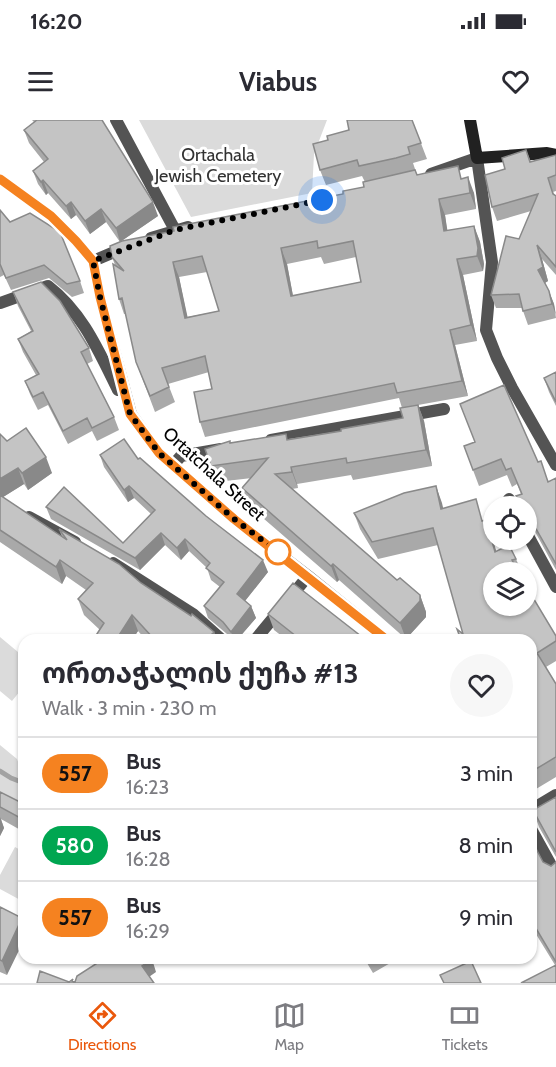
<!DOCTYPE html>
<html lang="en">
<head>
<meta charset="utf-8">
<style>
  body { margin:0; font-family:Cabin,"Noto Sans Georgian",sans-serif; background:#f7f7f7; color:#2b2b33; height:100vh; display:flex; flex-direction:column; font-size:22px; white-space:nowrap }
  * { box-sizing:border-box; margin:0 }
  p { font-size:20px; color:#7c7c81 }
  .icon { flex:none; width:33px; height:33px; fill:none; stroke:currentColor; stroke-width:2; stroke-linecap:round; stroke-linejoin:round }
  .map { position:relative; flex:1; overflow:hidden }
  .sheet { position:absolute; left:18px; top:514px; width:519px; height:330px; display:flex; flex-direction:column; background:#fff; border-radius:18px; box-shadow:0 2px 4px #0004 }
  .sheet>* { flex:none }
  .badge { padding:0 12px; border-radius:20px; font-size:21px; line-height:39px }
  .controls { position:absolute; left:483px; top:376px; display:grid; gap:12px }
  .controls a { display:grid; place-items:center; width:54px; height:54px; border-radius:50%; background:#fff; box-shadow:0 2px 4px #0004; font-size:30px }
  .you { position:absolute; width:30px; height:30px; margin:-15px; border:4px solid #fff; border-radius:50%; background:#1a73e8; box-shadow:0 0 0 9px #1a73e833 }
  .map>.badge { position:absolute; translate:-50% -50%; box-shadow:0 0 0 3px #fff }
  .round { display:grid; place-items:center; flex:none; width:63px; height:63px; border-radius:32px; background:#f7f7f7 }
  .head { display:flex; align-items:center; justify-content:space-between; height:102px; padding:0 24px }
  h1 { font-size:28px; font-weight:700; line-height:45px }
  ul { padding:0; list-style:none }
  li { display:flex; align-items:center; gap:18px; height:72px; padding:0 24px; border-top:2px solid #e1e1e2 }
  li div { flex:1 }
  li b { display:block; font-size:22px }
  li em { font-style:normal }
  li .badge { min-width:66px; font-weight:700; text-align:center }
  .status { display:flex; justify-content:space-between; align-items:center; height:42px; padding:0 30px; background:#fff; direction:ltr }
  .status svg { height:16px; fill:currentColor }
  header { display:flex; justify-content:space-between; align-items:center; height:78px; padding:0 24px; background:#fff; font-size:27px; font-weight:700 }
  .menu { display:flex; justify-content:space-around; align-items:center; height:84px; border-top:2px solid #e1e1e2; background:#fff; font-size:16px; color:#7c7c81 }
  .menu a { display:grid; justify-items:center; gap:3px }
  .menu .current { color:#ea580c }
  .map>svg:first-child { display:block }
  .green { fill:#dbdbdb }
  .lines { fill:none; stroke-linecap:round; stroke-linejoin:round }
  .stream { stroke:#a2a2a2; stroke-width:5 }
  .street { stroke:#545454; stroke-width:12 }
  .secondary { stroke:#212121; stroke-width:12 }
  .wall { fill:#a9a9a9; fill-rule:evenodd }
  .shaded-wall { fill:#898989 }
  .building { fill:#c4c4c4; stroke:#898989; stroke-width:1.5; fill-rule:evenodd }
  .line-casing { stroke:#fff; stroke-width:14 }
  .line { stroke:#f58220; stroke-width:9 }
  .walk { stroke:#000; stroke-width:6; stroke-dasharray:0 10.8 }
  .stop-dot { fill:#fff; stroke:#f58220; stroke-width:3 }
  .labels { text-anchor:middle; stroke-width:6; stroke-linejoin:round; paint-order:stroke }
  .park-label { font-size:18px; fill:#323232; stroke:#fff }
  .street-label { font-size:18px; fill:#000; stroke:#fff }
</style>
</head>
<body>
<div class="status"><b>16:20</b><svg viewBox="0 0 49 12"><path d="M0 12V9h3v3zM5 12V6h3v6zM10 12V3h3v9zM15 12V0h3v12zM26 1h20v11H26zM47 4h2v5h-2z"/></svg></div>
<header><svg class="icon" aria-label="menu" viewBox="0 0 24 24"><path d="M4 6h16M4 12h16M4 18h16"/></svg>Viabus<svg class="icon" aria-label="heart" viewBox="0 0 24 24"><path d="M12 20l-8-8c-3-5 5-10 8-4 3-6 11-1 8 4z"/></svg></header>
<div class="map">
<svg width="556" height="863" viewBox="0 0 556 863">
  <rect width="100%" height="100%" fill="#fff"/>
  <path class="green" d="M139,0H327L314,34L312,73L191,97Z
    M0,517L24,537V566L12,581L0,571Z
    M0,625L17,639L24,658V706L0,699Z
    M15,727L24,732V782L0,769V755Z"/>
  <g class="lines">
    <path class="stream" d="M0,651L11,658L24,663"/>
    <path class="street" d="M116,0L175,110
      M431,54L477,38L492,142L486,210L497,238L512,268L556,345
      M0,59L51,96L76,121L93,141L100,177L131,294L159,333L234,399L308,456L387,520
      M151,118L188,107
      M93,141L126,127
      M0,183L48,166C83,193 99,232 118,270
      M271,320L444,289
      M173,345L181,336L221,329
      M509,379L513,387
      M29,397L75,422
      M526,412L556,467
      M113,443L193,494L222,520
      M255,520L308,456
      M531,690L556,675
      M531,709L556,754"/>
    <path class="secondary" d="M470,0L477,38L547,33L556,35"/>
  </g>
  <path class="wall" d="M32,0H102L158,96L120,122L106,102L90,114L76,95L71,99L48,73L46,75L38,64L33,51L44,42L29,23L24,10L34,2Z
    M412,0L427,39L413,43L417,55L463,58L474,73L476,89L445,95L447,111L474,106L480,122L484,144L483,151L463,155L477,221L455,225L468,276L418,285L424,301L432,346L353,360L351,355L297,364L298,368L292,369L397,460L420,475L426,492V497L406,519L339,460L337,462L248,385L242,368L252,358L217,362L211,346L230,323L288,319L341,311L403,298L402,288L399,278L205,317L200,302L212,269L209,252L168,264L175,282L155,292L136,242L126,194H124L119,179L115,145L112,137L174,111L343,74L364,67L365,62L362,56L326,65L320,50ZM321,137L324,144L356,137L361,162L293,176L287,144ZM207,152L219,191L187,197L179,157Z
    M526,30L531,42L556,35V71L553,72L556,76V155L542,139L548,161L545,163L554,184L556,198L528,205L522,188H496L491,175L519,119L531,91L497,101L492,87L505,49Z
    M0,90L10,102L80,161L84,173L72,177L49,158L11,170L4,155L0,157Z
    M13,172L89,228L93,241L87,244L114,297L119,310L97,321L92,311L68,324L48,285L38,290L30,274L25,261L36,255L23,232L18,219L31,211L18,186Z
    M556,252V286L549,272L544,258Z
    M460,284L538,342L549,362L556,358V450L533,408L526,399V387H520L516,376L521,374L517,364L512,367L507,355L479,366L464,326L475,322Z
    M0,314L7,321L52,353L28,370L24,364L3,377L62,417L59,409L214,512L217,520H146L138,511L132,520H93L100,510L84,495L78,479L86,470L66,456L62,464L0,422Z
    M100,335L138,339L268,452L245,481L251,486L256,498L237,520H233L227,514L208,498L204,486L220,467L211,460L207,448L189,431L181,440L165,425L140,450L51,399L46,387L123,423L151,394L134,378L128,382L104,347Z
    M436,366L443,389L483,401L486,400L496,432L516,439L522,453H494L556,516V541L546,547L556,564V657L531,672V520L463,514L438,425L378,439L360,409L354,393Z
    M268,494L366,520H287L274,510Z
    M0,672L24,684V712L1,699L4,708L0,716Z
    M556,677V737L539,707L533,690Z
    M531,719L543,742L551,746L556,742V863L555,845L531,806Z
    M0,787L7,855L0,852Z
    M82,838H92L90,842Z
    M364,838H399L373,853Z"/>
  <path class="shaded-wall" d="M468,57L474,73L476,89L470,73Z
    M43,60L48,73L46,75L41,62Z
    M439,79L445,95L450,127L444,111Z
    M71,82L76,95L71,99L66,86Z
    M153,82L158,96L120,122L116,108Z
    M101,89L106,102L90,114L85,101Z
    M474,106L480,122L484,144L483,151L477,136Z
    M537,125L542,139L548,161L543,164L538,150Z
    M281,128L287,144L296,192L291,176Z
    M457,139L463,155L477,221L471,205Z
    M173,142L179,157L191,213L185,198Z
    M549,171L554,184L556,195L552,184Z
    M450,210L455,225L468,276L462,261Z
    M418,285L424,301L432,346L426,330Z
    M46,337L52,353L28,370L22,353Z
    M291,347L297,364L298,368L292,352Z
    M18,348L24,364L0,379V359Z
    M129,366L134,378L128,382L124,370Z
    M436,366L442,383L447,405L441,389Z
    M486,400L492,416L501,448L495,432Z
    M161,413L165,425L140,450L135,438Z
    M185,419L189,431L181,440L177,428Z
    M60,440L66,456L62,464L56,447Z
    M263,440L268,452L241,486L237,474Z
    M333,444L339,460L337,462L331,446Z
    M420,475L426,492V497L406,519L400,503Z
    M251,486L256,498L237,520H234L231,512Z
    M132,495L138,511L132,520H116Z
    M214,512L217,520H206Z
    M0,697L4,708L0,716Z
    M22,798L24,804V820L7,855L2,841Z
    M152,839L156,852L146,859L142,846Z"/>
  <path class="building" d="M37,0H102L153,82L116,108L101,89L85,101L71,82L66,86L43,60L41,62L33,51L48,39L24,10Z
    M347,0H412L421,23L408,27L410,34L396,38L359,46L357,40L320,50L313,24L328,20L327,16L349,10Z
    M526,30L530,42L556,35V55L548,58L553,74L556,76V147L537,125L543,147L538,150L549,171L552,184L523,191L519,174L491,175L506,116L519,119L538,74L492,87L485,55L505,49L502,38Z
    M458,46L461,59L468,57L470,73L439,79L444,111L474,106L478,128L477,136L457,139L471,205L450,210L462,261L397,273L394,263L200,302L194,272L212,269L205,236L162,248L169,267L150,276L136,242L122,178L119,179L113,144L124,151L112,137L110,126L122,121L174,111L173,107L343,74V71L364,67L363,62L415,50L417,55ZM317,121L318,128L353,121L361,162L291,176L281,128ZM202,136L219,191L185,198L173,142Z
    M0,90L10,102L30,93L60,112L80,161L67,164L44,145L6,158L0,144Z
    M41,162L60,181L89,228L81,232L114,297L92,308L87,298L63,311L43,272L33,277L25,261L39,254L18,219L33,211L13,172Z
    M556,252V282L544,258Z
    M504,265L538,342L541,341L548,362L556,358V444L526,391V387H524L516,376L522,374L511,348L506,350L501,339L473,350L464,326L475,322L460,284Z
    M418,285L426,330L347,343L346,338L291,347L292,352L275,354L397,460L400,458L420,475V481L400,503L333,444L331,446L242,368L268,338L211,346L205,329L230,321V323L286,314L287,320L341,311V309L403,298L400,288Z
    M26,308L46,337L22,353L18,348L0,359V314L7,321Z
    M124,319L138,339L140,338L206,396L263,440L237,474L251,486L231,512L223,502L204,486L224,462L206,448L210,443L185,419L177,428L161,413L135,438L46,387L64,367L123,423L155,390L129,366L124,370L100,335Z
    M436,366L441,389L476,379L482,401L486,400L495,432L509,425L516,439L512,440L519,453H494V486H526V466L556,516V521L537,533L556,564V637L531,652V520H461L457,509L463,514L433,408L372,422L354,393L404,373Z
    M0,375L67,420L59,409L119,444L141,463L191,496L192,494L214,512L206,520H155L132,495L116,520H93L104,503L78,479L93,463L60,440L56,447L0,410Z
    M293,463L366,520H301L268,494Z
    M0,672L24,684V700L0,687Z
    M556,677V732L533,690Z
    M531,719L543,742L551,746L556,742V842L531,800Z
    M0,787L22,798L2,841L0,840Z
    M105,838H151L152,839L142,846L154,863H37L40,851L69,862L73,859L72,861L75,862L77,856Z
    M471,841L481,863H444L440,855Z
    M556,845V863H521Z"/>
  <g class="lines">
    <defs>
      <path id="line" d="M0,59L51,96L76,121L93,141L100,177L130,294L159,333L234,399L387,520"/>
    </defs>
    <use href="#line" class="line-casing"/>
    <use href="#line" class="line"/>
    <path class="walk" d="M278,432L234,399L159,333L130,294L100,177L93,141L175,110L322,80"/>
  </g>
  <circle class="stop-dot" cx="278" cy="432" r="12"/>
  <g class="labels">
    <g class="park-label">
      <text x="218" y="41">Ortachala<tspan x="218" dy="21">Jewish Cemetery</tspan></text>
    </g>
    <g class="street-label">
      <text transform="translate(214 354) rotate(42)" y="6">Ortatchala Street</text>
    </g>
  </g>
</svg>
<div class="controls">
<a><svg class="icon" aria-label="locate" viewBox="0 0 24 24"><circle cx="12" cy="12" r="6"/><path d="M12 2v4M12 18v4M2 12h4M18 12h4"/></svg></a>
<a><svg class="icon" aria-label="layers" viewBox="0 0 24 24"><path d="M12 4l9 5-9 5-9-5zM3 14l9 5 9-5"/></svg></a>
</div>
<div class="you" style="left:322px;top:80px"></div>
<section class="sheet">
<div class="head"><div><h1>ორთაჭალის ქუჩა #13</h1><p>Walk · 3 min · 230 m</p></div><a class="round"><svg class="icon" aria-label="heart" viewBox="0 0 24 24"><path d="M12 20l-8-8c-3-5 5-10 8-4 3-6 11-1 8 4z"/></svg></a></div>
<ul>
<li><span class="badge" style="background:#f58220;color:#111">557</span><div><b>Bus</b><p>16:23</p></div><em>3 min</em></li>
<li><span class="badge" style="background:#00a651;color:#fff">580</span><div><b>Bus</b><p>16:28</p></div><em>8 min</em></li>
<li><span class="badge" style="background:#f58220;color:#111">557</span><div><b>Bus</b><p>16:29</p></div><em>9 min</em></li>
</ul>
</section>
</div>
<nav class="menu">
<a class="current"><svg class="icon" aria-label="directions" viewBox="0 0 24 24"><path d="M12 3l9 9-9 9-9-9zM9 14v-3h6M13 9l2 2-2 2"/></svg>Directions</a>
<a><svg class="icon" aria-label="map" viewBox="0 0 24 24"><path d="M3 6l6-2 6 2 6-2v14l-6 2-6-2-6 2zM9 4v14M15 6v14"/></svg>Map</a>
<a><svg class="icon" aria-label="tickets" viewBox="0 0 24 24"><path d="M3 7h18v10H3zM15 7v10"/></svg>Tickets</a>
</nav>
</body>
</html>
